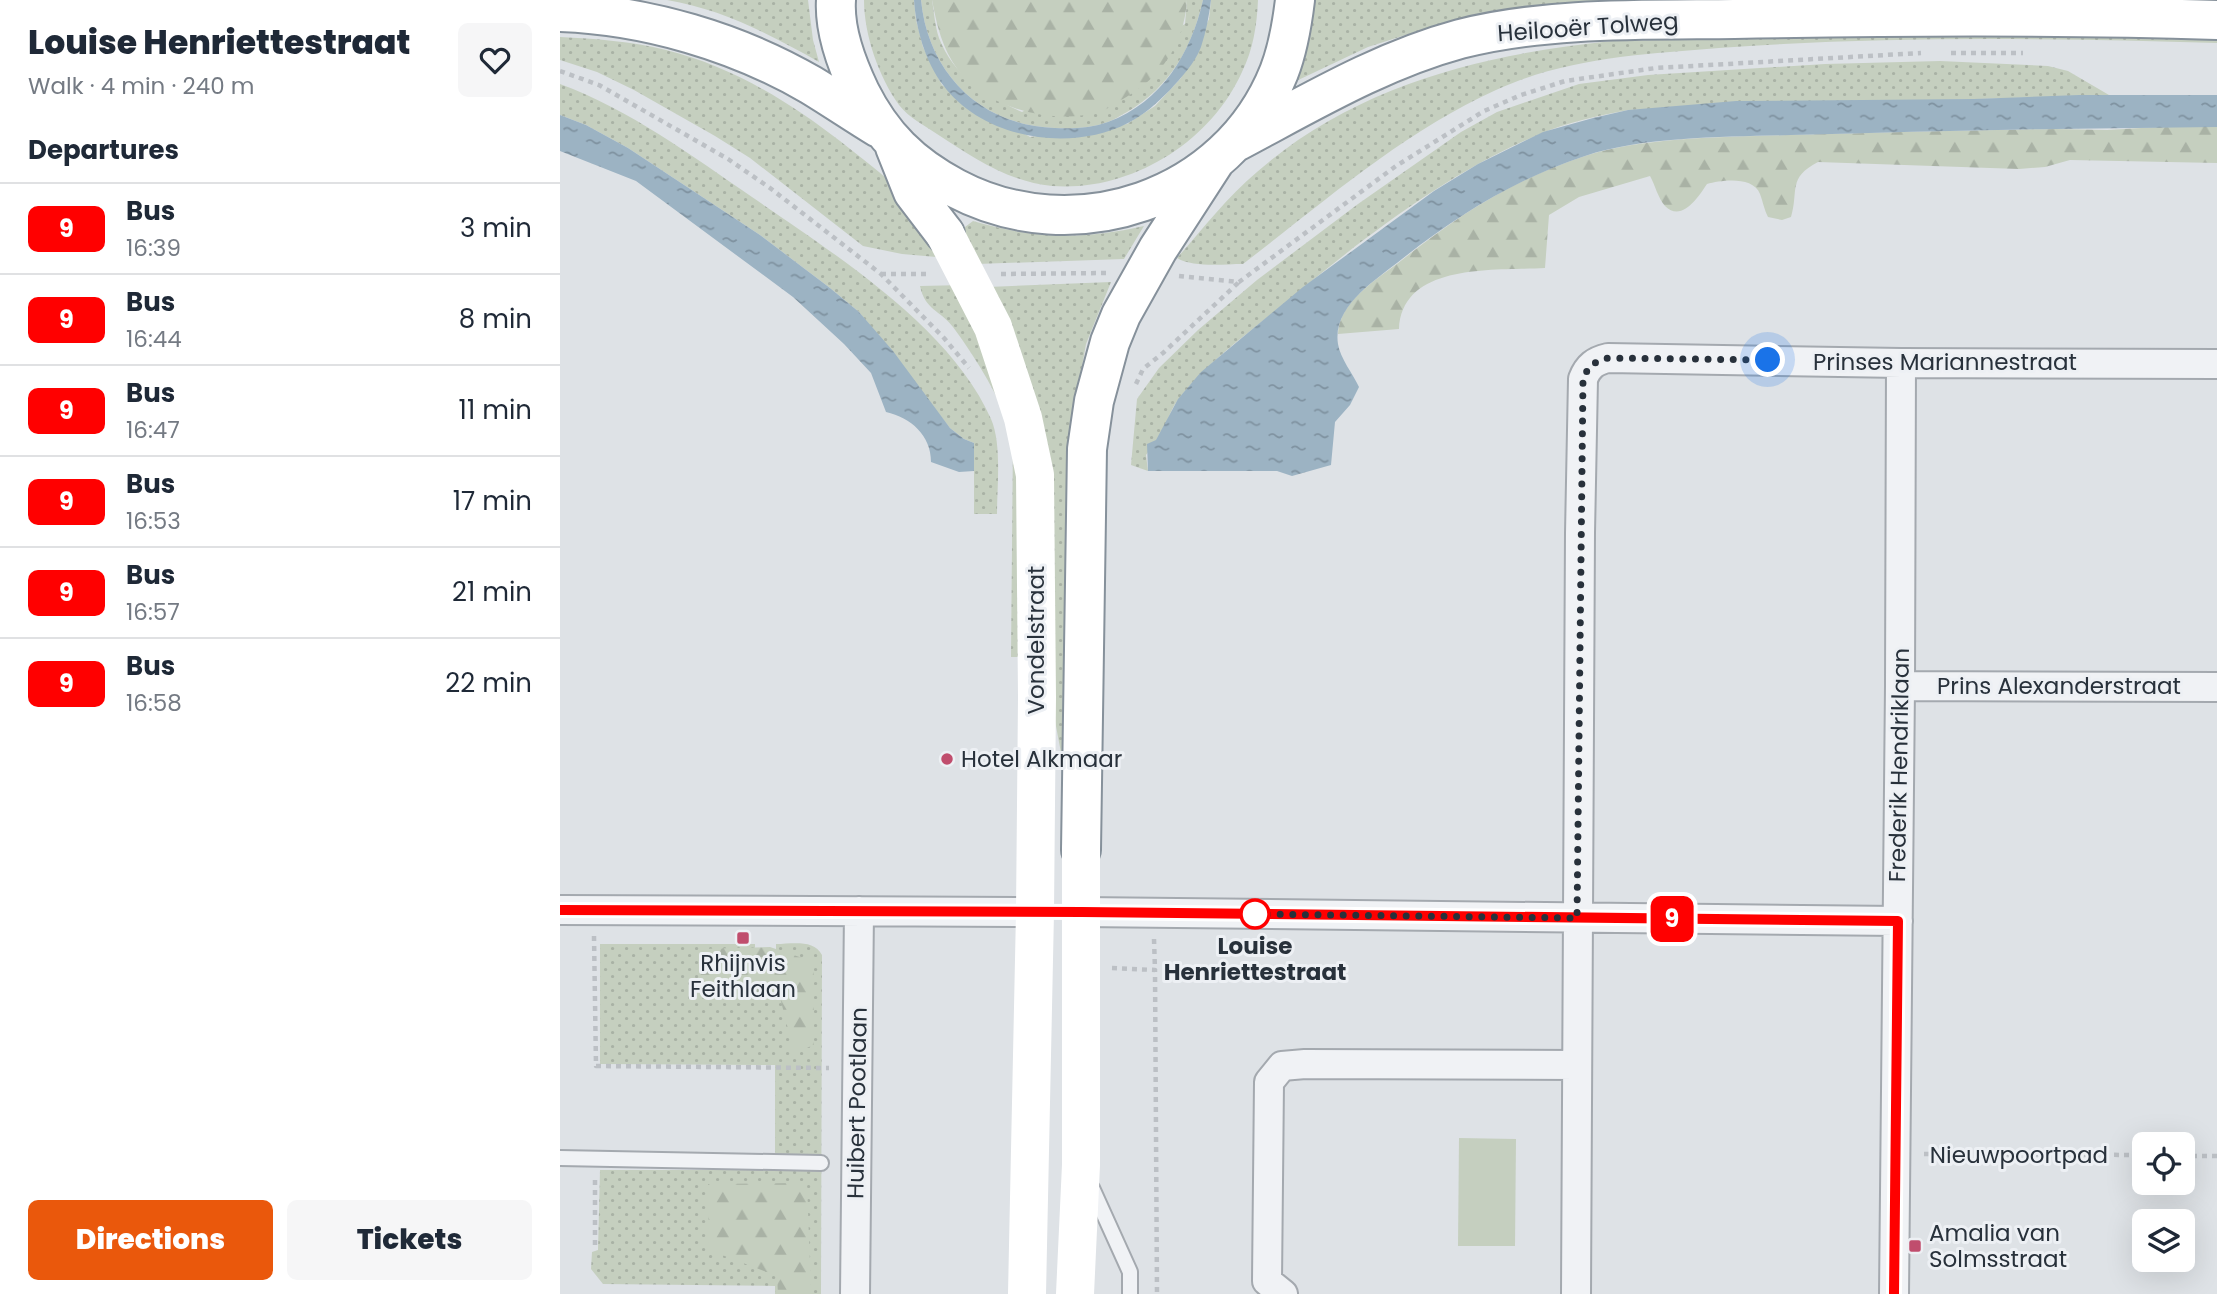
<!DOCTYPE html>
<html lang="en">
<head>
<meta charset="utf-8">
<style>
  body { margin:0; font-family:Poppins,sans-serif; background:#f6f6f7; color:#1f2937; height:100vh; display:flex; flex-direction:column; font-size:26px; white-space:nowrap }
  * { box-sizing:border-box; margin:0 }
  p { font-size:23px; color:#747a83 }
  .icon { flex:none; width:38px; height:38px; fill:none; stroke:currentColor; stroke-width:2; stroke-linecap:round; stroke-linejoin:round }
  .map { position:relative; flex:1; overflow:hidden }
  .side { display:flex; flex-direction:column; background:#fff; width:560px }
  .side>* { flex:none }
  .badge { padding:0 14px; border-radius:10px; font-size:24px; line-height:46px }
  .controls { position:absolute; left:1572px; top:1132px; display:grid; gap:14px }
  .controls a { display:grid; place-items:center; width:63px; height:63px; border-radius:10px; background:#fff; box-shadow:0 7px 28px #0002; font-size:35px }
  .you { position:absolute; width:35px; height:35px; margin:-18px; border:5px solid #fff; border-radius:50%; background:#1a73e8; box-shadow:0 0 0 10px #1a73e833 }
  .map>.badge { position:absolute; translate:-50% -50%; box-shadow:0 0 0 4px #fff }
  h2 { padding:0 28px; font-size:26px; line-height:63px }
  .round { display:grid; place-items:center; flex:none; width:74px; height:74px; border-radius:10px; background:#f6f6f7 }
  .summary { display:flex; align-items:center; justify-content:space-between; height:119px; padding:0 28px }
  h1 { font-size:33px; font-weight:800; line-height:52px }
  .button { display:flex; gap:14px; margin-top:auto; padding:14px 28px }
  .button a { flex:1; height:80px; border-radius:10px; background:#ea580c; color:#fff; font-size:28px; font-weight:800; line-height:80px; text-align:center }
  .button a+a { background:#f6f6f7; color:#1f2937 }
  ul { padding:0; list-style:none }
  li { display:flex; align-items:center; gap:21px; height:91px; padding:0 28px; border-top:2px solid #e0e1e3 }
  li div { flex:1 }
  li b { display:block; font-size:26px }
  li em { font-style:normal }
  li .badge { min-width:77px; font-weight:700; text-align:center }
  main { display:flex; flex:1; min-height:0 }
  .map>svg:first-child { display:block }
  .grass { fill:url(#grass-dots) }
  .forest { fill:url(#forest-firs) }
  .garden { fill:#c5cfbf }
  .water { fill:url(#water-ripples) }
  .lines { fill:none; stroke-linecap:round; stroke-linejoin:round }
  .lane-casing { stroke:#a4a9af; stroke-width:18 }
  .street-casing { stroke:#a4a9af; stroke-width:32 }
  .highway-casing { stroke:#86919b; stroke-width:42 }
  .path { stroke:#bcc0c5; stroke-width:4.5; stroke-dasharray:5 5; stroke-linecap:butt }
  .lane { stroke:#f0f2f5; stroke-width:14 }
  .street { stroke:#f0f2f5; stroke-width:28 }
  .secondary { stroke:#fff; stroke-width:38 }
  .highway { stroke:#fff; stroke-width:38 }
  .line-casing { stroke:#fff; stroke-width:16 }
  .line { stroke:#f00; stroke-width:10 }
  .walk { stroke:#28313b; stroke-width:7; stroke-dasharray:0 12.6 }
  .poi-dot { fill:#c04d6d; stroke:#edf0f4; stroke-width:2.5 }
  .stop-dot { fill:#fff; stroke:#f00; stroke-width:3.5 }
  .labels { text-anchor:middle; stroke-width:6; stroke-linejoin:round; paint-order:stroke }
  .street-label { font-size:23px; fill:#28313b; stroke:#edf0f4 }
  .poi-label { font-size:23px; fill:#28313b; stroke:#edf0f4; text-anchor:start }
  .stop-label { font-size:23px; font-weight:bold; fill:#28313b; stroke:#edf0f4 }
</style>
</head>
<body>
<main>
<section class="side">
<div class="summary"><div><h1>Louise Henriettestraat</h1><p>Walk · 4 min · 240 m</p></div><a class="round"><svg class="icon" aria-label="heart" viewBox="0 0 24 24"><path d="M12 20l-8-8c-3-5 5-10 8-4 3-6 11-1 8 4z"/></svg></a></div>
<h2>Departures</h2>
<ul>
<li><span class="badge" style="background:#f00;color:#fff">9</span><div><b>Bus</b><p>16:39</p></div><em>3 min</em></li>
<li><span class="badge" style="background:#f00;color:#fff">9</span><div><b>Bus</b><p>16:44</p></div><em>8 min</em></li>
<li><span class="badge" style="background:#f00;color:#fff">9</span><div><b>Bus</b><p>16:47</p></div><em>11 min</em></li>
<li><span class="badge" style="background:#f00;color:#fff">9</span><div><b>Bus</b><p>16:53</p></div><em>17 min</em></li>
<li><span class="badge" style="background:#f00;color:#fff">9</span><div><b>Bus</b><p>16:57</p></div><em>21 min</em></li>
<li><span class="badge" style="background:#f00;color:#fff">9</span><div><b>Bus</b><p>16:58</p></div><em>22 min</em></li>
</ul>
<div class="button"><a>Directions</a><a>Tickets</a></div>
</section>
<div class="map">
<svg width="1657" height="1294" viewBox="0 0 1657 1294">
  <defs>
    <pattern id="grass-dots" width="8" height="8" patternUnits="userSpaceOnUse" patternTransform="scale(1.75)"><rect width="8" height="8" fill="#c5cfbf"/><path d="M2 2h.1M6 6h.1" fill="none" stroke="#a9b2a5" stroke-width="1.8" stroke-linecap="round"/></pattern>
    <pattern id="forest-firs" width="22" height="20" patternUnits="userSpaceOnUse" patternTransform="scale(1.75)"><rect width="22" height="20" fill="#c5cfbf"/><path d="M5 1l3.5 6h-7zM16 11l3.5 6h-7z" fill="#a9b2a5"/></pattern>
    <pattern id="water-ripples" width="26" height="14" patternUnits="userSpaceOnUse" patternTransform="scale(1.75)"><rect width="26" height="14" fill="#9cb3c3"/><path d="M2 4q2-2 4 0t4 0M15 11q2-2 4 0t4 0" fill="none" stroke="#7f92a0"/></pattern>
  </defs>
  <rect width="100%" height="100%" fill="#dee2e6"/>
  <path class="grass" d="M107,0H248L253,40L259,62C211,35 162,9 107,0Z
    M304,0H354L356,20L363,47L382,85L470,137L567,124L595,106L621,78L649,19L651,0H698C697,25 693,50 682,72C650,143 570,192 492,186C449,182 412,157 377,134C364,125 349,118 339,105C319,77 304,35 304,0Z
    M361,0H372C374,12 375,26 379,38C394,77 427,96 462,112L625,24L627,0H643C632,48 610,87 567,112C561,115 554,120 548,122C532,128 512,129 495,128C421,126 368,73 361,0Z
    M752,0H1330L942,13L864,29L808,47L734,82L752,21Z
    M1408,34L1657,37V43C1491,38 1325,36 1159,48C1084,54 1005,58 936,90C843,132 764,202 683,264C664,264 634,268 617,258C643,229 667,197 697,172C796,85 924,54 1052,41Z
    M0,37C35,39 72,41 106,50C171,66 228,101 280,141C301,158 323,173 341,193C358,213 373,237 388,258L342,254L303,246L190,158L155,136L74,90L37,72L0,60Z
    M1380,61L1488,66L1508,71L1549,95L1068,110C1038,116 1008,122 980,134C886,173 798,242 720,307C686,335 649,361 621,396C611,407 608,421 601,433C597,440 591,448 586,455L588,471L571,465L577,399L599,368L638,330L697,280L798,204L901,132L937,112L1019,84L1088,75L1265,64Z
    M0,84C70,110 131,155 192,197C273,253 391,327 431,419C442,444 437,486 437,514H414V443L404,439L390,428L299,312L270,288L200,235L68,148L26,125L0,115Z
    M413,221C474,239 522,240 584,226L564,259L417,264L397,233Z
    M551,282L526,344L518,389L514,848H502V758L489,689L428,287Z
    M405,285L464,446L461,657H451L453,437C440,397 418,361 393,327C380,310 365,310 360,286Z
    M40,944H195V954H216V944C232,944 254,939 262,955L261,1294H215V1286L43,1284L31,1269L32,1252L38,1250L40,1170H215V1065L40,1064Z"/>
  <path class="forest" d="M372,0H627C624,44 602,77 563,99C556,103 548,109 540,112C494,125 427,109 398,70C382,48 377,26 372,0Z
    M1615,126L1657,127V163L1510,160L1485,167L1459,169L1258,162C1227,178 1239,191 1231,217L1222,220L1208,217C1204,209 1203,202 1200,194C1193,176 1162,180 1147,184C1139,196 1122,223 1105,206C1098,198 1095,185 1090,176L1019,197L989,215L985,268C939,271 842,261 839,329L778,334C779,301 819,278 842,260C900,214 954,179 1025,156C1082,137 1165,137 1226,135C1316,133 1406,130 1496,129L1547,130Z
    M210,947L254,962V1045L234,1053L220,997L142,992L139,949Z
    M247,1183L251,1294H218L217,1276L149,1250L148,1184Z"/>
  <path class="garden" d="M899,1138L956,1139L955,1246H898Z"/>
  <path class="water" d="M354,0H361C368,73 421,126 495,128C512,129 532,128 548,122C602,102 631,53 643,0H651C649,16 646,32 641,47C635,63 621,78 610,90C597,103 584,115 568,123C510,153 423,139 383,85C365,61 356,29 354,0Z
    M1519,95H1657V127L1496,129C1408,130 1319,133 1231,135C1169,137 1084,136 1025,156C956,179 899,214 842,259C816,280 772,306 778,344C780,358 793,374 799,387L790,405L775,422L771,465L732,476L717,471H588L587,444L596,440L618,399L641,372L743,287L874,191L918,164L983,132L1033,118L1068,110L1176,101L1414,99Z
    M0,115L26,125L68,148L200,235L270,288L299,312L333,351L390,428L404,439L414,443V471L399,472L371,462C371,435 351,418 326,412L311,373L284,344L233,297L76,181L0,151Z"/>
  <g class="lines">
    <defs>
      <path id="lane" d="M0,1158L261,1163
        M532,1188L570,1272V1294"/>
      <path id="street" d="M1340,686L1657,687
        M0,910L475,912
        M522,912L1338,921
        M295,1294L299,911
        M723,1294L707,1281L709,1082L722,1066L745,1064L1016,1065
        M1016,1294L1020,533L1023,379C1028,366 1035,361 1048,358L1341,363L1657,364
        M1334,1294L1340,686L1341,363"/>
      <path id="highway" d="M276,0C274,30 287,65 300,92C322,136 351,165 395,188C514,251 668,200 719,72C728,49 732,25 735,0
        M0,12C86,15 177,42 251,85C274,99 296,114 319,128
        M674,143C748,104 819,61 900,39C984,17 1087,20 1174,19C1335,16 1496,15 1657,20
        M335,147L353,192L385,234
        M521,850L527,449L534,401L550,342L561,315L598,249L655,161"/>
    </defs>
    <use href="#lane" class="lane-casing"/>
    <use href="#street" class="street-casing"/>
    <use href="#highway" class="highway-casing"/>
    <path class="path" d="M1391,53H1463
      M0,71L39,85L168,159L210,188L321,274L384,338L409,368
      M321,274H369
      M441,274L548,273
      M619,276L679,282L836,166L924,111L961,95L1005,81L1096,68L1361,53
      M576,384L583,369L603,353L679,282
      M34,936L36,1066L269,1068
      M594,939L595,970
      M552,968L595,970L597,1294
      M1364,1154L1584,1155
      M1622,1156H1657
      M35,1180V1248"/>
    <use href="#lane" class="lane"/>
    <use href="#street" class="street"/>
    <path class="secondary" d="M385,234L433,327L463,418L475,475L477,697L475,912L467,1294
      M515,1294L521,1165V850"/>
    <use href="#highway" class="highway"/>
  </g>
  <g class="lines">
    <defs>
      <path id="line" d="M0,910L522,912L1338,921L1334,1294"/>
    </defs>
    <use href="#line" class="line-casing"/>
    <use href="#line" class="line"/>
    <path class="walk" d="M695,914L1017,918L1023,379C1028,366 1035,361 1048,358L1208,360"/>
  </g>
  <g class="poi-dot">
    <circle cx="387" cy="759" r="7"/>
    <rect x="176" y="931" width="14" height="14" rx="3.5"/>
    <rect x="1348" y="1239" width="14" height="14" rx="3.5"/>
  </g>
  <circle class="stop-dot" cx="695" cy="914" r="14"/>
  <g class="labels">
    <g class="street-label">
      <text transform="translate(1028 27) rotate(-4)" y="8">Heilooër Tolweg</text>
      <text x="1385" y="370">Prinses Mariannestraat</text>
      <text transform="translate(476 640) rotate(-90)" y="8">Vondelstraat</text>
      <text x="1499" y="694">Prins Alexanderstraat</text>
      <text transform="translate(1339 765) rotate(-89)" y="8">Frederik Hendriklaan</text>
      <text transform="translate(297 1103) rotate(-89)" y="8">Huibert Pootlaan</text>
      <text x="1459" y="1163">Nieuwpoortpad</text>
    </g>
    <g class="poi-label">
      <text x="401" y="767">Hotel Alkmaar</text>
      <text x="183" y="971" text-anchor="middle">Rhijnvis<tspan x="183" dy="26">Feithlaan</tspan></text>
      <text x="1369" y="1241">Amalia van<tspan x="1369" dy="26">Solmsstraat</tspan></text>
    </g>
    <g class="stop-label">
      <text x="695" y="954">Louise<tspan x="695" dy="26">Henriettestraat</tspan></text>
    </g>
  </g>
</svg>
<div class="controls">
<a><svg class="icon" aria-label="locate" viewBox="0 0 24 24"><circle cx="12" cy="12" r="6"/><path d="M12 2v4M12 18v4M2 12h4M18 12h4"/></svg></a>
<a><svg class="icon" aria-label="layers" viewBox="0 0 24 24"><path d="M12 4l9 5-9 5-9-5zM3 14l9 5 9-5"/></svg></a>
</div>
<div class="you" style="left:1208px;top:360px"></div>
<b class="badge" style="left:1112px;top:919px;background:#f00;color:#fff">9</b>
</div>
</main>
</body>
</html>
